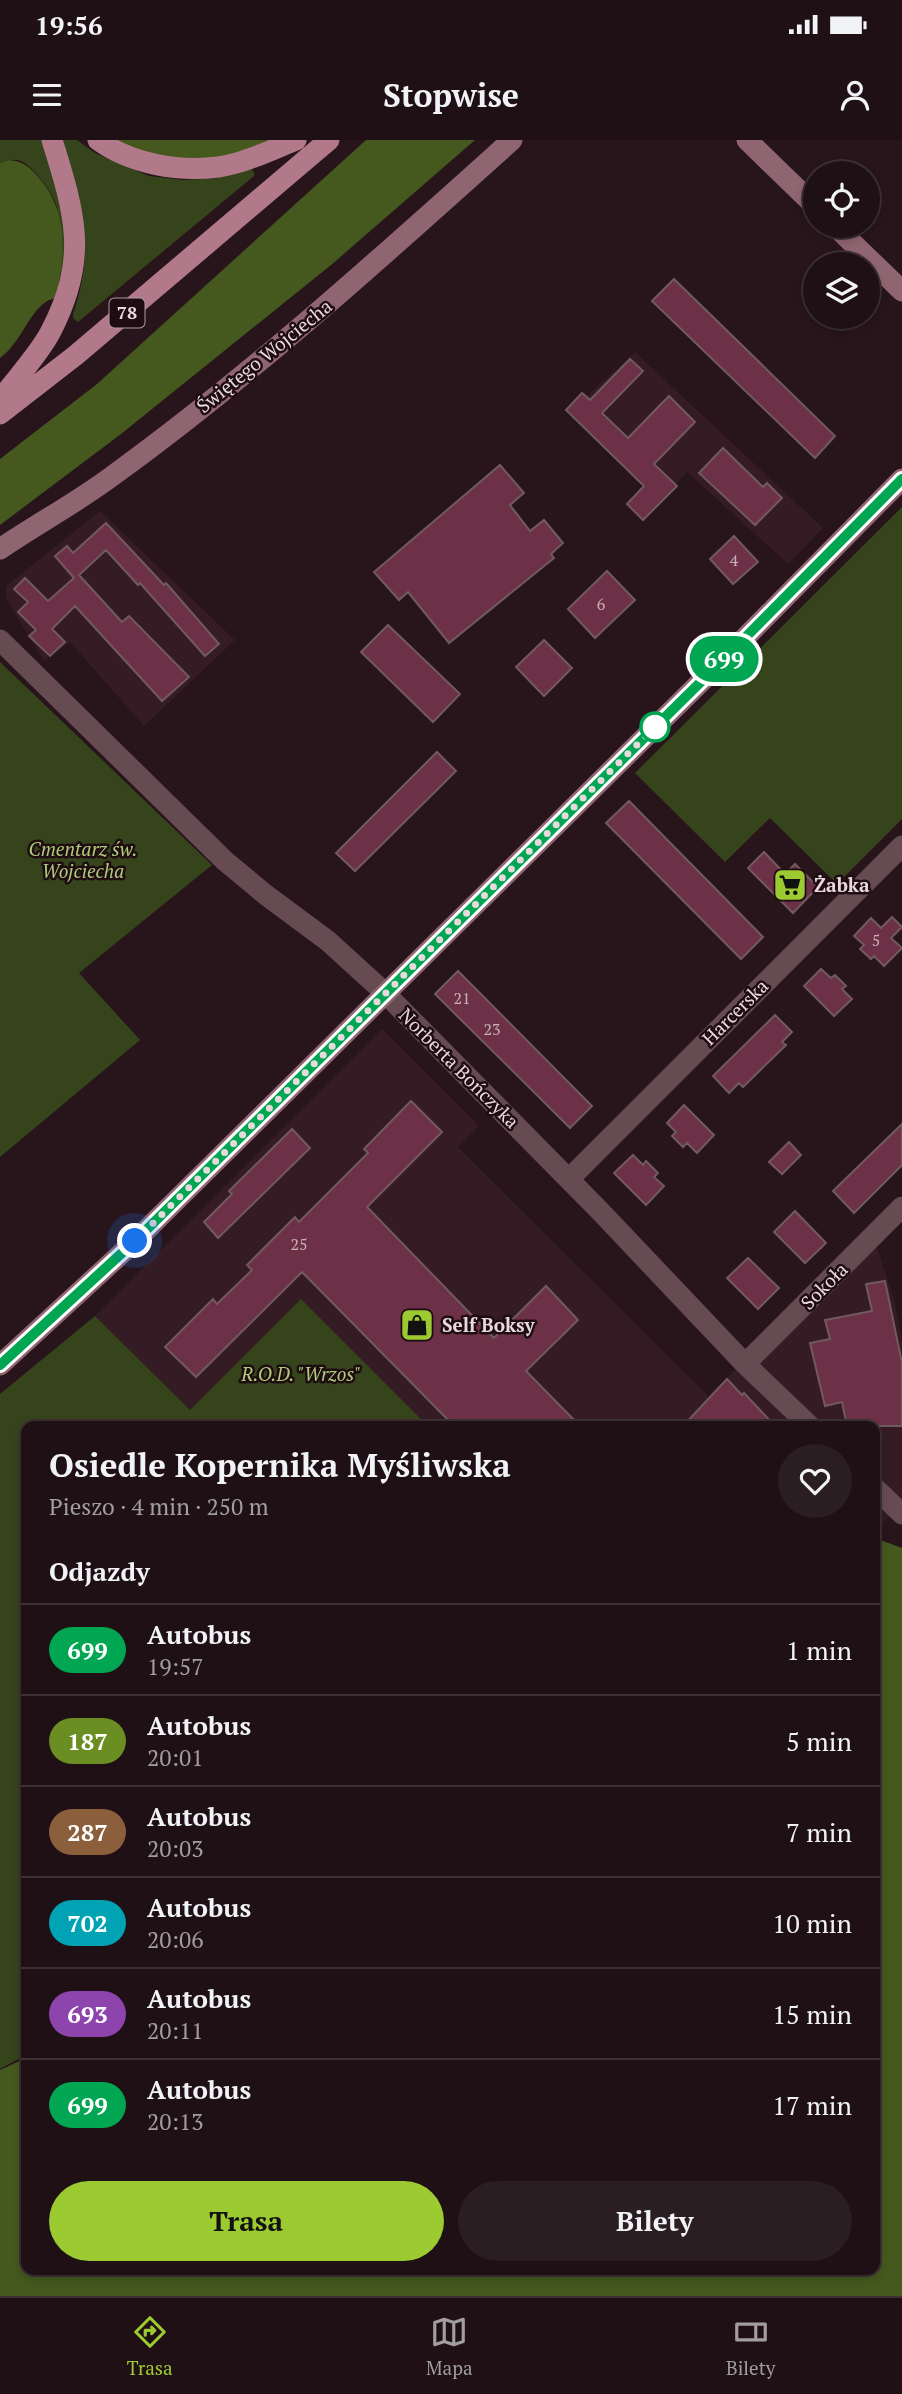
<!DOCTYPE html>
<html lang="pl">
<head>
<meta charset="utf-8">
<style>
  body { margin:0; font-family:"PT Serif",serif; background:#2b1e22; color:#f1f3f6; height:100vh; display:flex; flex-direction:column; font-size:26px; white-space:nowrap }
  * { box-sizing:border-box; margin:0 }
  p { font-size:23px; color:#a19da0 }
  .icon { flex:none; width:38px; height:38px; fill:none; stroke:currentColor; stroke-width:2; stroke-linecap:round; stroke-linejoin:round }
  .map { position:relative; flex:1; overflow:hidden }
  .side { position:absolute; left:21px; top:1281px; width:859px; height:854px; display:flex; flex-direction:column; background:#1e1014; border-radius:14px; box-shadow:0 4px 10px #0003,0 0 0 2px #3c3034 }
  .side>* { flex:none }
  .badge { padding:0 14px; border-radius:23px; font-size:24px; line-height:46px }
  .tools { position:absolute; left:803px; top:21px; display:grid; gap:14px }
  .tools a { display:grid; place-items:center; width:77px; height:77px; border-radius:50%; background:#1e1014; box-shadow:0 4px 10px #0003,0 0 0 2px #3c3034; font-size:35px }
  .you { position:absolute; width:35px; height:35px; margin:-18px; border:5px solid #fff; border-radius:50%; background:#1a73e8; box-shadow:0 0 0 10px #1a73e833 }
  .map>.badge { position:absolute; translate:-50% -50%; box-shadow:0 0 0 4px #fff }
  h2 { padding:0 28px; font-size:26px; line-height:63px }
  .round { display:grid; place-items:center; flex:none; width:74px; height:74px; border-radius:37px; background:#2b1e22 }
  .headline { display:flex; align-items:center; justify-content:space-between; height:119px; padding:0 28px }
  h1 { font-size:33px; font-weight:700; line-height:52px }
  .button { display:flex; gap:14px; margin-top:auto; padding:14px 28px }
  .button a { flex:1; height:80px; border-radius:42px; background:#9cca31; color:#111; font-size:28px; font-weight:700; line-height:80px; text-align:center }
  .button a+a { background:#2b1e22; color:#f1f3f6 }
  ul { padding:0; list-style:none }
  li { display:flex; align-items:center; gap:21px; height:91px; padding:0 28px; border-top:2px solid #3c3034 }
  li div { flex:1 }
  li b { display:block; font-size:26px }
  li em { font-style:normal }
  li .badge { min-width:77px; font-weight:700; text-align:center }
  .status { display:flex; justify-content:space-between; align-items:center; height:49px; padding:0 35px; background:#1e1014; direction:ltr }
  .status svg { height:19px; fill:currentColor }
  header { display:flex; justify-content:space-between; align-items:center; height:91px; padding:0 28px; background:#1e1014; font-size:32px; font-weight:700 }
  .tab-bar { display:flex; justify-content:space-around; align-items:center; height:98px; border-top:2px solid #3c3034; background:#1e1014; font-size:19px; color:#a19da0 }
  .tab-bar a { display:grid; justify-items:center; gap:4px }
  .tab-bar .current { color:#9cca31 }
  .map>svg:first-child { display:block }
  .built { fill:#351b24 }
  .green { fill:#36441c }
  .forest { fill:#45591e }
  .building { fill:#6c3146; stroke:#715960; stroke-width:2 }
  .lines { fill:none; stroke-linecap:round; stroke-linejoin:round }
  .street { stroke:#664b53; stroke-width:21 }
  .secondary { stroke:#906572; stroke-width:21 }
  .primary { stroke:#b1798a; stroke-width:21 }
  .line-casing { stroke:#fff; stroke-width:16 }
  .line { stroke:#00a651; stroke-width:10 }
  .walk { stroke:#e8d9dd; stroke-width:7; stroke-dasharray:0 12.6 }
  .stop-dot { fill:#fff; stroke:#00a651; stroke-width:3.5 }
  .labels { text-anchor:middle; stroke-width:5; stroke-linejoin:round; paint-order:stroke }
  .number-label { font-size:16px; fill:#c9afb7 }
  .shield { fill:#1e0c12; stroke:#ab9ca0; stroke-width:2 }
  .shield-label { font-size:18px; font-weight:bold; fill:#e8d9dd }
  .street-label { font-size:19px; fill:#e8d9dd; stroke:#1e0c12 }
  .park-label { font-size:19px; font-style:italic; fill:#aecd78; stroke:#1e0c12 }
  .poi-label { font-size:19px; font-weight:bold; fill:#e8d9dd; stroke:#1e0c12; text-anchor:start }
</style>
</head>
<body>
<div class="status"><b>19:56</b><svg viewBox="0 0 49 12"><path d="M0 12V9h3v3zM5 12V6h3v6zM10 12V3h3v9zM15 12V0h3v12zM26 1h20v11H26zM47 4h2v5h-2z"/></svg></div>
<header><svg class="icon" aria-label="menu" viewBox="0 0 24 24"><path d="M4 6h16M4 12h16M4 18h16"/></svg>Stopwise<svg class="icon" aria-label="person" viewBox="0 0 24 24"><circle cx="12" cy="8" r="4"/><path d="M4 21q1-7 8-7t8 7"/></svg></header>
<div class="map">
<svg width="902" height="2156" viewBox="0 0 902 2156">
  <rect width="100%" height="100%" fill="#28151b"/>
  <path class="built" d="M635,212L823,388L788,424L687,332L676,343L587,256Z
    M100,371L235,500L144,586L70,502L44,521L6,459V446Z
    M382,889L479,986L458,1007L708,1256L874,1098L894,1160L902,1202V1366L875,1389V1286H428L301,1159L190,1270L95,1176Z"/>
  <path class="green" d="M0,0H52L69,56L61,167C60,135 62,100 57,68C55,55 34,27 21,21C14,18 7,21 0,23Z
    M61,0H77L95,13L149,36L183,40L217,38L251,29L254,32V36L78,182L73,178V174C96,105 82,66 61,0Z
    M902,367V679L837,744L770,678L725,722L635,633Z
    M0,522L212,725L79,833L140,900L0,1017Z
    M301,1159L428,1286H26V1915L0,1929V1254L95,1176L190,1270Z"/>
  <path class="forest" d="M112,0H268L231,17L195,20L142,13Z
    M366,0H475L331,125L121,294L0,385V319L97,244Z
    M9,20C23,21 31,28 40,39C69,73 65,117 56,158C35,161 25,192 12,206C9,211 4,214 0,218V23Z
    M883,1401L902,1408V2156H0V1930L26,1918V2130H875V1402Z"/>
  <path class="building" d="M674,139L835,296L815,318L652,161Z
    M630,219L643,231L602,273L628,298L669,256L695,282L654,324L677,346L643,380L627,364L644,346L566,270L582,253L590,260Z
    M723,308L763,347L767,343L782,358L755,385L699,333Z
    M500,325L524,353L510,365L530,391L544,380L563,403L551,414L554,418L449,503L408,452L399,460L374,432Z
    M106,383L164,445L166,443L219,504L205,516L140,443L138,445L106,410L79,435L122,482L129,476L189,537L162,561L75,466L52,489L65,502L50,516L29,496L36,490L18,472L28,462L14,449L25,438L48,461L74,438L55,416L67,406L73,413Z
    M734,396L758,422L733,444L710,419Z
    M607,431L635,460L595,498L568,469Z
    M388,485L460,554L433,582L361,512Z
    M544,500L572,528L544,556L516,527Z
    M437,612L456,631L355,731L336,713Z
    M629,661L763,797L741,819L606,683Z
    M764,712L785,734L795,724L818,747L793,773L748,728Z
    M892,777L902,787L891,798L902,808L884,826L874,816L871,819L860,809L864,805L854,796L871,778L881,788Z
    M821,829L831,838L835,835L846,846L842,849L852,859L834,876L804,846Z
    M458,831L592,966L570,988L435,854Z
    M775,875L792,892L782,902L786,905L743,947L739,943L729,953L713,936Z
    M411,961L442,992L367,1067L494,1198L546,1146L564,1165L578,1180L526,1231L580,1286H454L302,1132L196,1237L165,1207L213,1159L217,1164L252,1130L247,1125L295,1077L299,1082L368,1013L364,1009Z
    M684,965L714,995L697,1013L687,1003L683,1007L672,996L676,992L667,983Z
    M902,984V1025L854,1073L833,1051Z
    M292,989L310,1008L218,1098L204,1082L232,1054L229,1051Z
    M789,1002L801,1015L782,1034L769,1022Z
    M633,1015L643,1025L646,1021L658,1033L654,1037L664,1046L646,1065L614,1033Z
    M795,1071L826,1103L805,1123L774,1092Z
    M748,1118L779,1148L758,1169L727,1138Z
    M885,1141L902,1223V1286H847L842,1262L825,1266L810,1203L830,1199L825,1180L872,1171L866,1144Z
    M727,1239L742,1255L744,1253L775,1286H683Z"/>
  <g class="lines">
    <path class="street" d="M0,500L225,721L266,755L328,801L385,853L600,1071L745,1224L810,1286
      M569,1039L902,706
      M745,1224L902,1067
      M875,1348L902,1374"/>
    <path class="secondary" d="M747,0L816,67
      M835,86L902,151
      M0,409C38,383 78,362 115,334C255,232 383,116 512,0
      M0,1225L135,1101L723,520L902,339"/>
    <path class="primary" d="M98,0C131,24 178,32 218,27C245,23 271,10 296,0
      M0,260C15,240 40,213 51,191C89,118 75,74 52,0
      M0,274L76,215L329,0"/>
  </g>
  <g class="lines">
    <defs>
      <path id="line" d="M0,1225L135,1101L723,520L902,339"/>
    </defs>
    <use href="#line" class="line-casing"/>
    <use href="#line" class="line"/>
    <path class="walk" d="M135,1101L655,587"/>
  </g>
  <defs>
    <symbol id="supermarket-square" viewBox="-11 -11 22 22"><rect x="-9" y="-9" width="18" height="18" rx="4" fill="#9cca31" stroke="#1e0c12"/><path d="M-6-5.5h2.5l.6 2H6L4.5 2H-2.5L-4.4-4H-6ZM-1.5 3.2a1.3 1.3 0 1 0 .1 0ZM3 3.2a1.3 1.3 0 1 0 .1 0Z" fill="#111"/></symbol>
    <symbol id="shop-square" viewBox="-11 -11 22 22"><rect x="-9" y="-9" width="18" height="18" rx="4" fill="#9cca31" stroke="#1e0c12"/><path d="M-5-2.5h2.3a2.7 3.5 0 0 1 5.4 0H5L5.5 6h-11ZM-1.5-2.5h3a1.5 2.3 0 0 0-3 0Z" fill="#111"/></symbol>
  </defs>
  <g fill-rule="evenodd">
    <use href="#supermarket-square" x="771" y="726" width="38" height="38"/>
    <use href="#shop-square" x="398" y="1166" width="38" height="38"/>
  </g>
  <circle class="stop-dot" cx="655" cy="587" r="14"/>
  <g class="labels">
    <g class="number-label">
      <text x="734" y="426">4</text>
      <text x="601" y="470">6</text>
      <text x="876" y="806">5</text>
      <text x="462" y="864">21</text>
      <text x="492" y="895">23</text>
      <text x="299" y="1110">25</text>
    </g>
    <rect class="shield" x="109.5" y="158.5" width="35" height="29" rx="5"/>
    <g class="shield-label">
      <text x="127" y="179">78</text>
    </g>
    <g class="street-label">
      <text transform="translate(264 216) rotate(-39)" y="7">Świętego Wojciecha</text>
      <text transform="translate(735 872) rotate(-45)" y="7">Harcerska</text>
      <text transform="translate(459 928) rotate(45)" y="7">Norberta Bończyka</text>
      <text transform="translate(824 1146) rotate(-45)" y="7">Sokoła</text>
    </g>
    <g class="park-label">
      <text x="83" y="716">Cmentarz św.<tspan x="83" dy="22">Wojciecha</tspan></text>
      <text x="301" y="1241">R.O.D. "Wrzos"</text>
    </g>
    <g class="poi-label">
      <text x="814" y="752">Żabka</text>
      <text x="442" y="1192">Self Boksy</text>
    </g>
  </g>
</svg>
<div class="tools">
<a><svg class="icon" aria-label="locate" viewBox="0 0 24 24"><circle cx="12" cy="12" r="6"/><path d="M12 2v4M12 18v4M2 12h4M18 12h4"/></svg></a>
<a><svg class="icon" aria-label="layers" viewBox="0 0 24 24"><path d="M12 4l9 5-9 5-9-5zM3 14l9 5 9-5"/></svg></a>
</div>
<div class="you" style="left:135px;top:1101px"></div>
<b class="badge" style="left:724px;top:519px;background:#00a651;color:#fff">699</b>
<section class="side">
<div class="headline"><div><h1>Osiedle Kopernika Myśliwska</h1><p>Pieszo · 4 min · 250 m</p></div><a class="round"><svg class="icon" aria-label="heart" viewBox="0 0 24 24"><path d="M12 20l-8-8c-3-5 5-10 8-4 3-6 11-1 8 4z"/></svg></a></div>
<h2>Odjazdy</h2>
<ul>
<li><span class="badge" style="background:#00a651;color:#fff">699</span><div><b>Autobus</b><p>19:57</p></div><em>1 min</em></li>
<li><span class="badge" style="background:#6b8e23;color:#fff">187</span><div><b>Autobus</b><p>20:01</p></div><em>5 min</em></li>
<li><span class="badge" style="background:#8b5e3c;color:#fff">287</span><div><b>Autobus</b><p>20:03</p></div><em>7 min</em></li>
<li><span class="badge" style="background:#00a3b4;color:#fff">702</span><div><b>Autobus</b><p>20:06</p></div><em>10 min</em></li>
<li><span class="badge" style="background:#8e44ad;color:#fff">693</span><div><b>Autobus</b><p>20:11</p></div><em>15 min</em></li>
<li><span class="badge" style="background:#00a651;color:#fff">699</span><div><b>Autobus</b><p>20:13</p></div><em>17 min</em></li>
</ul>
<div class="button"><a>Trasa</a><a>Bilety</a></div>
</section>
</div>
<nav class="tab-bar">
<a class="current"><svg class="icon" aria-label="directions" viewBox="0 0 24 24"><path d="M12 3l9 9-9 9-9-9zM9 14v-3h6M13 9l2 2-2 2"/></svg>Trasa</a>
<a><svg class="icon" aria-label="map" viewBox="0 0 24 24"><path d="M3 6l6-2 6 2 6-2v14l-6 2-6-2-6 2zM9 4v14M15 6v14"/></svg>Mapa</a>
<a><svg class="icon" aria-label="tickets" viewBox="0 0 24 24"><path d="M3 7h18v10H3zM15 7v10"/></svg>Bilety</a>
</nav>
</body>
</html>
